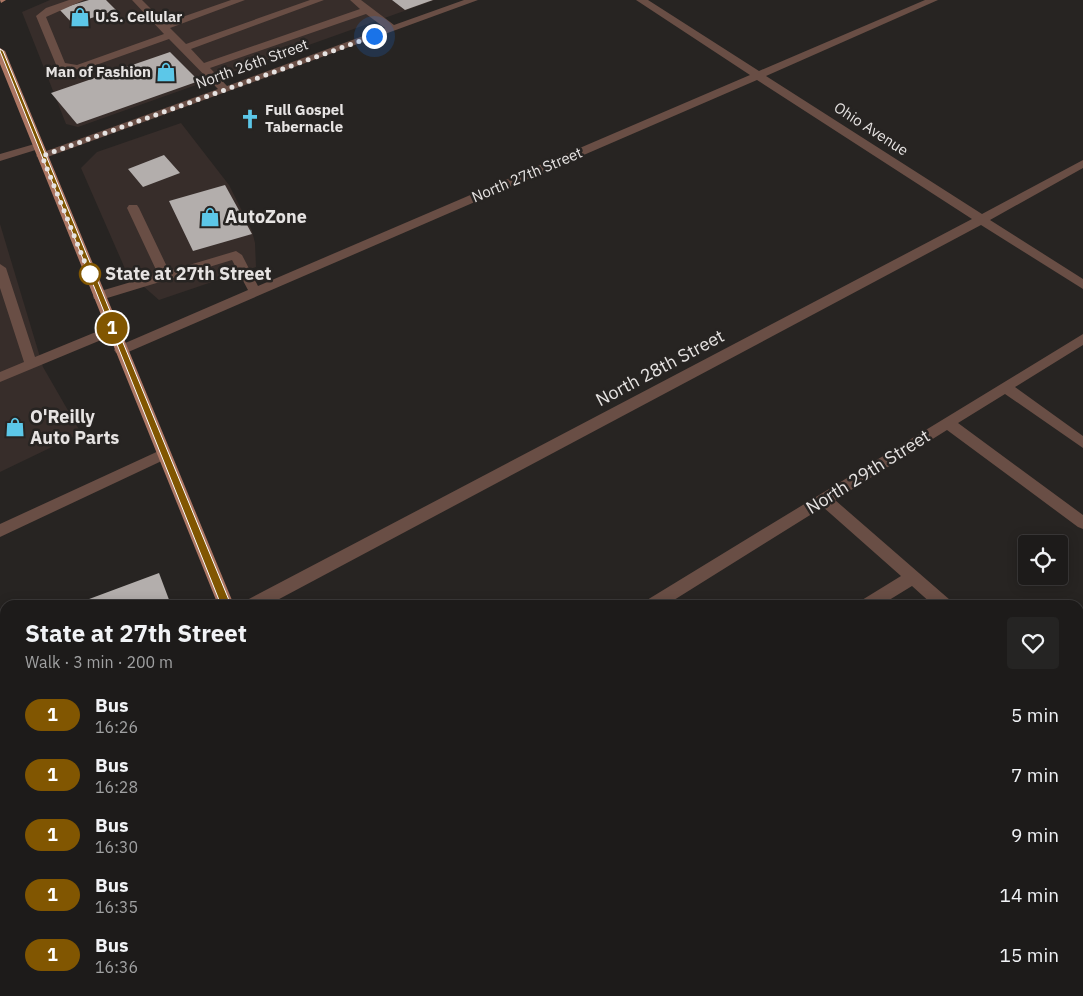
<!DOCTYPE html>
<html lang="en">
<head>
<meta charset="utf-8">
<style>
  body { margin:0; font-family:"IBM Plex Sans",sans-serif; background:#252423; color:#f1f3f6; height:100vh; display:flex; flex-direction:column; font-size:19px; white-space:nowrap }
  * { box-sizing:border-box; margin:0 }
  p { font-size:16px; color:#a0a1a2 }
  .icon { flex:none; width:28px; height:28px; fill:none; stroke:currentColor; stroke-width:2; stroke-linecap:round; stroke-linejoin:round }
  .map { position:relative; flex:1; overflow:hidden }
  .drawer { position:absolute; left:0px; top:600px; width:1084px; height:396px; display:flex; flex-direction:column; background:#1d1b1a; border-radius:15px 15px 0 0; box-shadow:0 2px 12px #0003,0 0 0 1px #3b3939 }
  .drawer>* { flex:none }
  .badge { padding:0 10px; border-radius:16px; font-size:18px; line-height:32px }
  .tools { position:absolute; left:1018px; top:535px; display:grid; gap:10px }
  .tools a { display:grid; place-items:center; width:50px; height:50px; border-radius:5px; background:#1d1b1a; box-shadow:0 2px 12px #0003,0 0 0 1px #3b3939; font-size:25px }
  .you { position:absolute; width:25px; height:25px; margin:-12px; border:4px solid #fff; border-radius:50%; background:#1a73e8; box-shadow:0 0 0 8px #1a73e833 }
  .map>.badge { position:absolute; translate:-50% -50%; box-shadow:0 0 0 2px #fff }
  .round { display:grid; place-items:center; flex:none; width:52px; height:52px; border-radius:5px; background:#252423 }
  .summary { display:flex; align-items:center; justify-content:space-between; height:85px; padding:0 25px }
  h1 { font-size:24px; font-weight:800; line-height:38px }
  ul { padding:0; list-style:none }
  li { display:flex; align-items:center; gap:15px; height:60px; padding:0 25px }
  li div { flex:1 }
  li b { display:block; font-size:19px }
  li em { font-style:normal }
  li .badge { min-width:55px; font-weight:700; text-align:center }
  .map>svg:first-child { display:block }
  .built { fill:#372d2a }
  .building { fill:#b3aeac }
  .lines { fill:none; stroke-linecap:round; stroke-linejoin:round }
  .minor { fill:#694e45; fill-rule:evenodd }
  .major { fill:#ac7663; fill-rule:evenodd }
  .line { fill:#815601; stroke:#fff }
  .walk { stroke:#e6e3e2; stroke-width:5; stroke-dasharray:0 9 }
  .stop-dot { fill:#fff; stroke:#815601; stroke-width:2.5 }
  .labels { text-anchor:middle; stroke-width:5; stroke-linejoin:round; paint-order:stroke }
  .far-poi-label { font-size:15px; font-weight:bold; fill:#e6e3e2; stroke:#272422; text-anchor:start }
  .far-street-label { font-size:15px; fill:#e6e3e2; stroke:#272422 }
  .poi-label { font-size:18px; font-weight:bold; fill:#e6e3e2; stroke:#272422; text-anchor:start }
  .stop-label { font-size:18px; font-weight:bold; fill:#e6e3e2; stroke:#272422; text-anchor:start }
  .street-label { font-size:18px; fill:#e6e3e2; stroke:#272422 }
</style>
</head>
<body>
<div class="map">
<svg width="1083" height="996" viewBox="0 0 1083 996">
  <rect width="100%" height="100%" fill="#272422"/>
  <path class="built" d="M50,0H435L78,127L66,124L22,12Z
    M181,123L229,185L252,231L255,243L256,267L159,300L126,271L81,168L97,152Z
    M0,224L43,367L81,433L0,472Z"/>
  <path class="building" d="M89,0H106L116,10L73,24L59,9Z
    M392,0H433L405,10Z
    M170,52L199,81L77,124L51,93Z
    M164,155L180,173L143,187L128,169Z
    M225,185L252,234L193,251L169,201Z
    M159,573L171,605H73Z"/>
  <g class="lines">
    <path class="minor" d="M69,0H84L46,17L65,63L77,65L164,34L132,0H142L165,23L231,0H245L170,28L186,44L310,0H324L191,49L204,63L360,9L350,0H361L394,25L464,0H478L42,159L36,156L38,154L218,89L169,39L82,70L57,67L36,16L46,8ZM366,14L385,28L227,86L210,68Z
      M636,0H648L759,71L925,0H938L766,76L982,214L1083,160V168L990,220L1083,279V289L981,225L268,605H245L247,600L972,219L757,80L126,353H116L114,350L116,347L248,290L232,260L104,299H94L93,296L94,293L158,274L127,208L129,205H137L139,208L169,271L236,251L242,255L258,286L750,75Z
      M38,143L44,146L42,148L0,161V154Z
      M0,264L6,268L35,357L108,327H118L120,330L118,333L0,382V372L24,362L0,288Z
      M1083,334V345L1015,387L1083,436V448L1005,394L958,423L1083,515V529L1078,527L947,430L835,500L950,600L952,605H933L912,586L881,605H860L862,600L901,576L823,507L666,605H645L647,600Z
      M163,449L168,450L170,454L168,458L0,537V524Z
      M1079,713L1083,715V733L1079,731Z
      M20,991H46L44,996H18Z
      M57,991H77L79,996H59Z
      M1023,991H1050L1052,996H1025Z"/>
    <path class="major" d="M0,0H6L1,3Z
      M0,48L5,51L234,605H218L0,64Z
      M373,991H393L395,996H375Z"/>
  </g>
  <path class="line" d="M0,49L3,51L231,605L230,608L226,609L221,605L0,51Z"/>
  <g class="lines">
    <path class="walk" d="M90,274L92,280L42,156L374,36"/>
  </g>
  <defs>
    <symbol id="shop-bare" viewBox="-9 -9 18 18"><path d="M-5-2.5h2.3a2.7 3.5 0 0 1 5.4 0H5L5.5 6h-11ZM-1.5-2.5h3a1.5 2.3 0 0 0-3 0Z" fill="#5cc7e8" stroke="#272422" stroke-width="2.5" paint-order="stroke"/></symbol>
    <symbol id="church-bare" viewBox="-9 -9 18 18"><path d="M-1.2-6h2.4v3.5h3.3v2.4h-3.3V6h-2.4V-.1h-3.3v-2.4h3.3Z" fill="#5cc7e8" stroke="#272422" stroke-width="2.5" paint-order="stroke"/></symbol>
  </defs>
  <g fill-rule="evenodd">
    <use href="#shop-bare" x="66" y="3" width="28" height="28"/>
    <use href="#shop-bare" x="152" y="58" width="28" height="28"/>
    <use href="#church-bare" x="236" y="105" width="28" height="28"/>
    <use href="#shop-bare" x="196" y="203" width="28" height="28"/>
    <use href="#shop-bare" x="1" y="413" width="28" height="28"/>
  </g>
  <circle class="stop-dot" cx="90" cy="274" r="10"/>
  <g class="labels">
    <g class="far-poi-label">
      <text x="95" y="22">U.S. Cellular</text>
      <text x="151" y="77" text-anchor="end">Man of Fashion</text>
      <text x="265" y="115">Full Gospel<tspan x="265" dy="17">Tabernacle</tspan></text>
    </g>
    <g class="far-street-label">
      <text transform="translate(252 64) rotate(-20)" y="5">North 26th Street</text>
      <text transform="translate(871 129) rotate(33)" y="5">Ohio Avenue</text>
      <text transform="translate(527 175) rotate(-23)" y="5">North 27th Street</text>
    </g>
    <g class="poi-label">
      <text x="225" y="223">AutoZone</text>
      <text x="30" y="423">O'Reilly<tspan x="30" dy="21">Auto Parts</tspan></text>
    </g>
    <g class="stop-label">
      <text x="105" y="280">State at 27th Street</text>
    </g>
    <g class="street-label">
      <text transform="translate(660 368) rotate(-28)" y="6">North 28th Street</text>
      <text transform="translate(868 472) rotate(-32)" y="6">North 29th Street</text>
    </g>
  </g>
</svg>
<div class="tools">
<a><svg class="icon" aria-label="locate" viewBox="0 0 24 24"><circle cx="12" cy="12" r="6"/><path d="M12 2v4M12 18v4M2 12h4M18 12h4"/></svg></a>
</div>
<div class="you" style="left:374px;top:36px"></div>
<b class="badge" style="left:112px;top:328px;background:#815601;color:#fff">1</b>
<section class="drawer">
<div class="summary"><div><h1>State at 27th Street</h1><p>Walk · 3 min · 200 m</p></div><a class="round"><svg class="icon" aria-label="heart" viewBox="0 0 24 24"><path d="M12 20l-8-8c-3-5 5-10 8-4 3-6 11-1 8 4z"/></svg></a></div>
<ul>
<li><span class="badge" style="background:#815601;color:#fff">1</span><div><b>Bus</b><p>16:26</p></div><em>5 min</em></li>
<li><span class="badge" style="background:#815601;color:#fff">1</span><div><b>Bus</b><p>16:28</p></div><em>7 min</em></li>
<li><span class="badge" style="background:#815601;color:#fff">1</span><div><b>Bus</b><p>16:30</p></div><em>9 min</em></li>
<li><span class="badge" style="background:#815601;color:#fff">1</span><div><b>Bus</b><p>16:35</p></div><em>14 min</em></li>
<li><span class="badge" style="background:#815601;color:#fff">1</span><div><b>Bus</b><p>16:36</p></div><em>15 min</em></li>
</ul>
</section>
</div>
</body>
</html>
